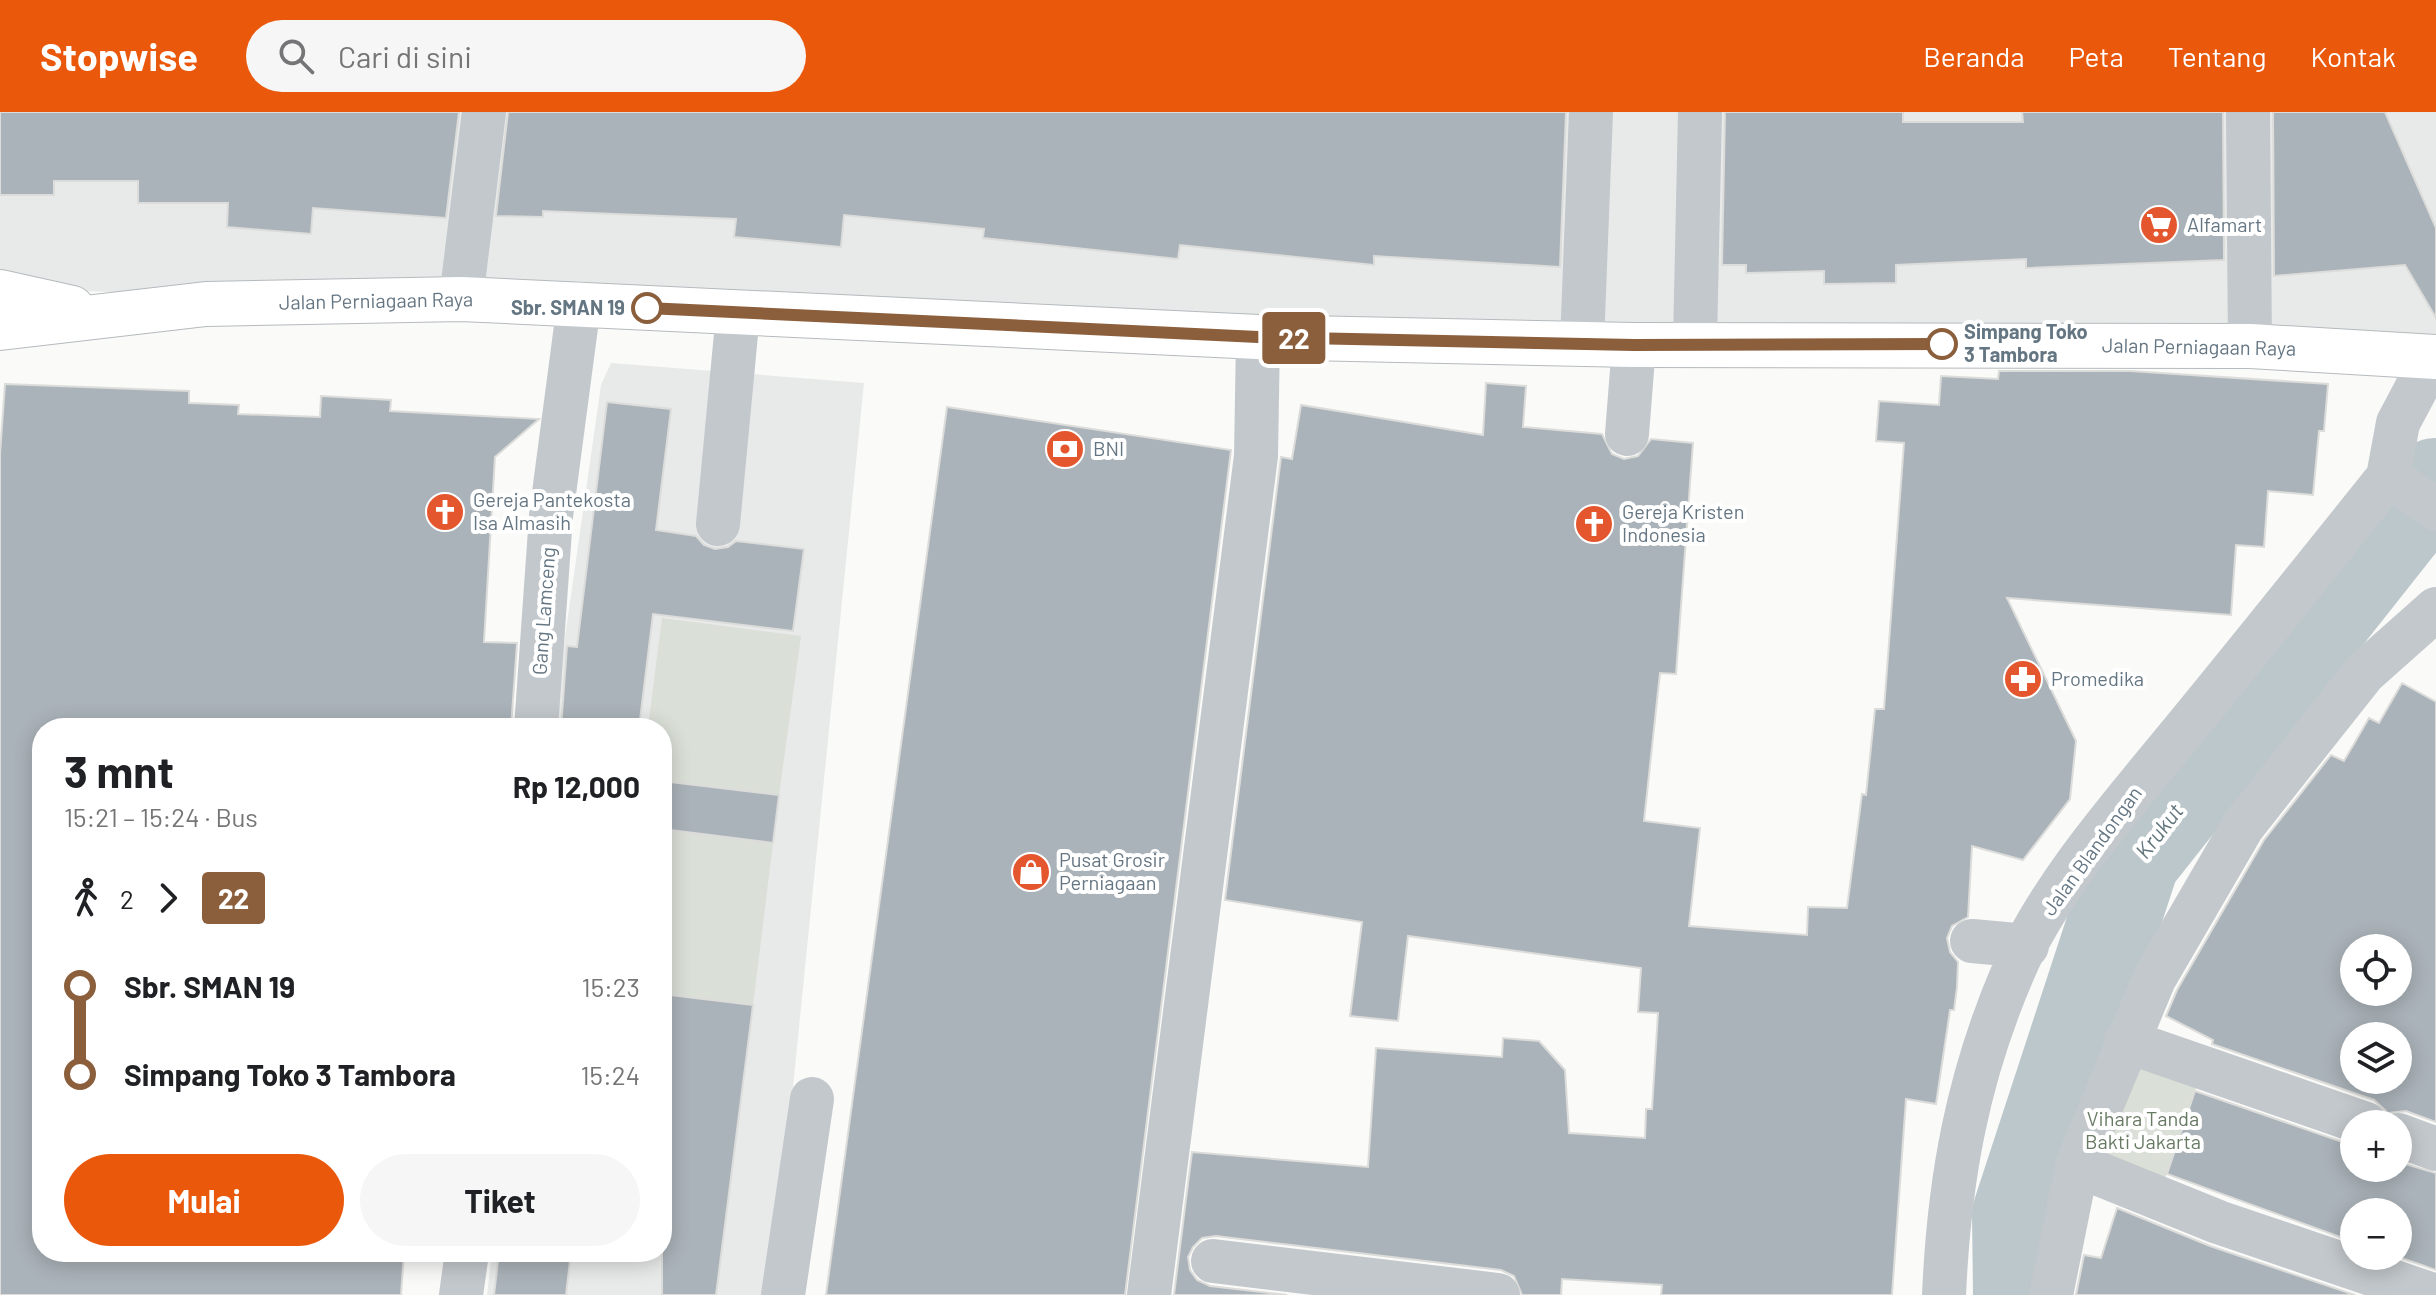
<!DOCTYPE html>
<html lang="id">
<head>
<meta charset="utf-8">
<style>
  body { margin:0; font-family:Barlow,sans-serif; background:#f6f6f6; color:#202124; height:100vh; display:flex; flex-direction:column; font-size:30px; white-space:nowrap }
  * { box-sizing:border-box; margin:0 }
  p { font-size:26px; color:#757577 }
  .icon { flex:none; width:44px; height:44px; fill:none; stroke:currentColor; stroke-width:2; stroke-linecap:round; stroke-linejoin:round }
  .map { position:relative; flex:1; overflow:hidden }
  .panel { position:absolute; left:32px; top:606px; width:640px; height:544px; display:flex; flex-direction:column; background:#fff; border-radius:32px; box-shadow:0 4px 20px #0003 }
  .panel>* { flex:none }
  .badge { padding:0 16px; border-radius:6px; font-size:28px; line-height:52px }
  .buttons { position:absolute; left:2340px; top:822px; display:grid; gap:16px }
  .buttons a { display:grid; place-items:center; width:72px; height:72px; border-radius:50%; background:#fff; box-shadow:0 4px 20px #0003; font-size:40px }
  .map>.badge { position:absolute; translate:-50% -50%; box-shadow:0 0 0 4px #fff }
  .legs { display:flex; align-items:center; gap:12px; height:88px; padding:0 32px; font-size:26px }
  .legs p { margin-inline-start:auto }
  .summary { display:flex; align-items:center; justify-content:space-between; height:136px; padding:0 32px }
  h1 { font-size:44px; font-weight:700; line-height:60px }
  .primary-button { display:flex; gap:16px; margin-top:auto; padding:16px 32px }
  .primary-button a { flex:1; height:92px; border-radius:48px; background:#ea580c; color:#fff; font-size:32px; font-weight:700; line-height:92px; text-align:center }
  .primary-button a+a { background:#f6f6f6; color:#202124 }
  ul { padding:0 32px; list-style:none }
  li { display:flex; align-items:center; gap:28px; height:88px; font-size:30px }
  li i { display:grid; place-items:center; width:12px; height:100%; margin:0 10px; background:currentColor }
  li i::after { content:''; width:20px; height:20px; margin:-10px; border:6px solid; border-radius:50%; background:#fff }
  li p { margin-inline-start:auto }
  li:first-child i { background:linear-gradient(#0000 50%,currentColor 0) }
  li:last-child i { background:linear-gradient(currentColor 50%,#0000 0) }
  header { display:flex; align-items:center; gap:48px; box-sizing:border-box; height:112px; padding:0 40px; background:#ea580c; color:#fff }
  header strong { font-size:38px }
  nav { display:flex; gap:44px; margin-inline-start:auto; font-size:28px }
  .search { width:560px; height:72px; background:#f6f6f6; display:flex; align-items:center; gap:20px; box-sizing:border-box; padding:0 28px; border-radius:44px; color:#757577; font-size:30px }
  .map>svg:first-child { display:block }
  .built { fill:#e8e9e9 }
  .green { fill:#dadfd7 }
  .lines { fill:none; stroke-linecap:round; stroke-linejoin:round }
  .river { stroke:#bbc7cb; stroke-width:92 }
  .building { fill:#aab3b9; stroke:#dcdcda; stroke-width:2; fill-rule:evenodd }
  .major-casing { stroke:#b5babe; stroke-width:46 }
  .minor { stroke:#c3c8cc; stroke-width:44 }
  .major { stroke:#fff; stroke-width:44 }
  .line-1-casing { stroke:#fff; stroke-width:18 }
  .line-1 { stroke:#8b5e3c; stroke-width:12 }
  .stop-1-dot { fill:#fff; stroke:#8b5e3c; stroke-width:4 }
  .labels { text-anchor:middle; stroke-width:8; stroke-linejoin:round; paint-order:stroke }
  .poi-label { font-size:20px; fill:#657683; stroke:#fff; text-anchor:start }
  .street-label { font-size:20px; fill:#657683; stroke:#fff }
  .stop-label { font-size:20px; font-weight:bold; fill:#657683; stroke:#fff; text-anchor:end }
  .park-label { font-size:20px; fill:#687a64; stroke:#fff }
  .water-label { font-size:22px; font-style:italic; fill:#60757c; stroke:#fff }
</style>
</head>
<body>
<header>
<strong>Stopwise</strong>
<div class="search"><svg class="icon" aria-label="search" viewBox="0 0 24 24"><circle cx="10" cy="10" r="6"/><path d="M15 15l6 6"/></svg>Cari di sini</div>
<nav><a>Beranda</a><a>Peta</a><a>Tentang</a><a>Kontak</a></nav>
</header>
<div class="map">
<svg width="2436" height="1183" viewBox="0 0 2436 1183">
  <rect width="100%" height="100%" fill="#fafaf8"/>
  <path class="built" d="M0,0H2436V230L1634,233L0,176Z
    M611,251L864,271L772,1183H487L492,1140H662V616H552L601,273Z"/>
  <path class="green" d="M662,506L801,524L779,683L662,669V616H648Z
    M662,717L773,731L753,893L662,882Z
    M2134,945L2199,967L2161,1078L2093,1045Z"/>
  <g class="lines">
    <path class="river" d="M2019,1183L2018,1102L2134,748L2427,378L2436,372"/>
  </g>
  <path class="building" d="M0,0H459L446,106L313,96L311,122L227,115L228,91H138V69H54V83H0Z
    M508,0H1566L1560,155L1374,144V153L1180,133L1178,147L983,126L984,117L844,103L841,135L734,125L736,107L543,99V105L496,104Z
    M1725,0H1903V10H2023L2022,0H2223L2224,148L2026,156V147L1896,153V171L1824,172V159L1746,161V153H1722Z
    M2273,0H2385L2436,116V206L2405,153L2274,164Z
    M1999,259H2130L2328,272L2324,319H2319L2313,383L2268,379L2264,435L2236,433L2231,503L2007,486L2076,629L2070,687L2023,748L1972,734L1968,805L1952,814L1947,826L1950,840L1958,850L1957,875L1954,898H1950L1936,992L1906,987L1892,1183H1661L1662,1173L1562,1167L1561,1183H1522L1514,1164L1501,1158L1216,1124L1202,1126L1193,1135L1188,1145L1190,1158L1197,1168L1210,1174L1287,1183H1174L1192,1040L1368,1055L1376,936L1502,945L1503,926L1539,929L1565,958L1569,1021L1645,1026L1646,997H1652L1658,901L1638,900L1641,856L1408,824L1398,909L1350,904L1362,810L1225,788L1281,345L1292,347L1301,293L1483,323L1486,271L1526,274L1523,315L1602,322L1612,342L1624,347L1638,344L1651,327L1693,331L1676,562L1660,561L1644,709L1700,716L1689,814L1807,823L1808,795L1847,796L1862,682L1866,683L1875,597H1884L1904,331L1876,329L1879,289L1939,293L1941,264L1998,267Z
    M5,272L189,279V291L239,293L238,302L320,305L321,284L391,288L390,299L539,307L495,345L484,530L517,531L511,616H42V1140H404L401,1183H0V342Z
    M607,290L671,297L656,418L696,424L704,433L715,437L728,435L736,429L804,437L793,519L653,502L639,616H561L567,534L577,535Z
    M947,295L1231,338L1125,1183H826Z
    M2402,571L2436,590V1010L2406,999L2388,1001L2374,988L2212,932L2213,928L2166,904L2177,878L2264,728L2331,643L2344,649L2369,606L2379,611ZM2354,836H2398V880H2354ZM2354,924H2398V968H2354Z
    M662,669L779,683L773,731L662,717Z
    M662,882L753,893L716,1183H662Z
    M2195,979L2354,1034V1056H2398V1050L2436,1061V1158L2396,1144L2398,1100H2354V1130L2167,1062Z
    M2117,1096L2210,1134L2355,1183H2076L2084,1143L2101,1146Z
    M499,1140H571L566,1183H494Z"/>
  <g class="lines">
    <defs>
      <path id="major" d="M0,180L72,196
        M0,216L206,192L461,187L1258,225L1634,233L2250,234L2436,245"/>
    </defs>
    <use href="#major" class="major-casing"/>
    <path class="minor" d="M2248,0L2250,234
      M461,187L484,0
      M1695,230L1700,0
      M1582,232L1591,0
      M1627,322L1634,233
      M2388,365L2398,311L2433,245
      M2388,365L2436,397
      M718,412L738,201
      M536,616L551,404L579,192
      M1972,829L2027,834
      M2126,929L2366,1012
      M2398,1023L2436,1037
      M2077,1053L2218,1110L2433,1183
      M1213,1149L1498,1183
      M461,1183L467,1140
      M783,1183L812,987
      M1149,1183L1256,344L1258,225
      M1944,1183C1949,1068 1967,967 2013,860C2049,775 2125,690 2183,619C2252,535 2320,450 2388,365
      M2051,1183L2077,1053L2154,867L2243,714L2364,561L2436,497"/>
    <use href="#major" class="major"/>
  </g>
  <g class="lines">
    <defs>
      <path id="line-1" d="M647,196L1258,225L1634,233L1942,232"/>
    </defs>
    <use href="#line-1" class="line-1-casing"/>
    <use href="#line-1" class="line-1"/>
  </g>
  <defs>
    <symbol id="supermarket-disc" viewBox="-11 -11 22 22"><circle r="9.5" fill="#e4572e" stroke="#fff"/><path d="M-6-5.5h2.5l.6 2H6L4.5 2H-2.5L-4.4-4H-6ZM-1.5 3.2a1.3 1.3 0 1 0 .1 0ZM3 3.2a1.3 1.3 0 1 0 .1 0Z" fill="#fff"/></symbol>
    <symbol id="bank-disc" viewBox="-11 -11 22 22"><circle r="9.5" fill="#e4572e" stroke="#fff"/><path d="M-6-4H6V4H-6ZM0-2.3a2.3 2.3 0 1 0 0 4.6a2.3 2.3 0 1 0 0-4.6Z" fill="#fff"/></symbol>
    <symbol id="church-disc" viewBox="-11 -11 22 22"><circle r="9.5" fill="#e4572e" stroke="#fff"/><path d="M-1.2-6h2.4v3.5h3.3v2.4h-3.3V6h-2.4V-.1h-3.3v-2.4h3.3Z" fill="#fff"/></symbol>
    <symbol id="pharmacy-disc" viewBox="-11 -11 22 22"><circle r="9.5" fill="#e4572e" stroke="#fff"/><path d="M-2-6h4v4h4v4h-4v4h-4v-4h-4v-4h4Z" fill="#fff"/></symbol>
    <symbol id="shop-disc" viewBox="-11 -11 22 22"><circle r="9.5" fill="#e4572e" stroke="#fff"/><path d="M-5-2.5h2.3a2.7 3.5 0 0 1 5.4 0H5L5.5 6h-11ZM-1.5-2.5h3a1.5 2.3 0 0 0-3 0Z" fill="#fff"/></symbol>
  </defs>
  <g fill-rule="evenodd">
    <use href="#supermarket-disc" x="2137" y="91" width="44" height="44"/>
    <use href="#bank-disc" x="1043" y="315" width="44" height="44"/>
    <use href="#church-disc" x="423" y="378" width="44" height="44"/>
    <use href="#church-disc" x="1572" y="390" width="44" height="44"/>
    <use href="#pharmacy-disc" x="2001" y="545" width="44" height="44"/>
    <use href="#shop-disc" x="1009" y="738" width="44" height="44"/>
  </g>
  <g class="stop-1-dot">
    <circle cx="647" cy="196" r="14"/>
    <circle cx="1942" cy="232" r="14"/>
  </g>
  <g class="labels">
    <g class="poi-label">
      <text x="2187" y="120">Alfamart</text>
      <text x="1093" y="344">BNI</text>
      <text x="473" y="395">Gereja Pantekosta<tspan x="473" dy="23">Isa Almasih</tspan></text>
      <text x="1622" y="407">Gereja Kristen<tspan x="1622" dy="23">Indonesia</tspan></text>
      <text x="2051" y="574">Promedika</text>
      <text x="1059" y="755">Pusat Grosir<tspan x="1059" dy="23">Perniagaan</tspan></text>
    </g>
    <g class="street-label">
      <text transform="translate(376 189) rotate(-1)" y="7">Jalan Perniagaan Raya</text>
      <text transform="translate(2199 235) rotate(1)" y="7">Jalan Perniagaan Raya</text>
      <text transform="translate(544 499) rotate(-86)" y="7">Gang Lamceng</text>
      <text transform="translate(2092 739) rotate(-54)" y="7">Jalan Blandongan</text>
    </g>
    <g class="stop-label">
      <text x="625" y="203">Sbr. SMAN 19</text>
      <text x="1964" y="227" text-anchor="start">Simpang Toko<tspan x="1964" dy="23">3 Tambora</tspan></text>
    </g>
    <g class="park-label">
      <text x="2143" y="1014">Vihara Tanda<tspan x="2143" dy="23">Bakti Jakarta</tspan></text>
    </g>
    <g class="water-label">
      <text transform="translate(2159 719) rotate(-52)" y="8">Krukut</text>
    </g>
  </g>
</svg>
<div class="buttons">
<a><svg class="icon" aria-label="locate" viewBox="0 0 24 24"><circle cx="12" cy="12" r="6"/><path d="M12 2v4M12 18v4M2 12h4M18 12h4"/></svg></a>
<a><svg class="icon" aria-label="layers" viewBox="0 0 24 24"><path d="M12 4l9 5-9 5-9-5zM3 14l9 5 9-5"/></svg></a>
<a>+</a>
<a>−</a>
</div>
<b class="badge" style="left:1294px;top:226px;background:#8b5e3c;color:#fff">22</b>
<section class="panel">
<div class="summary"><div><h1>3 mnt</h1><p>15:21 – 15:24 · Bus</p></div><b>Rp 12,000</b></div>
<div class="legs"><svg class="icon" aria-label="walk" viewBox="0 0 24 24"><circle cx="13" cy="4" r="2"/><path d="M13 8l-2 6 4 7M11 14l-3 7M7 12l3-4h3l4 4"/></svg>2<svg class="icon" aria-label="forward" viewBox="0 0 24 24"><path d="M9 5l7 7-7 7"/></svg><b class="badge" style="background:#8b5e3c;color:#fff">22</b></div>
<ul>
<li><i style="color:#8b5e3c"></i><b>Sbr. SMAN 19</b><p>15:23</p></li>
<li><i style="color:#8b5e3c"></i><b>Simpang Toko 3 Tambora</b><p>15:24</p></li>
</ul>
<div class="primary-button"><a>Mulai</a><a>Tiket</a></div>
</section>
</div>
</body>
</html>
